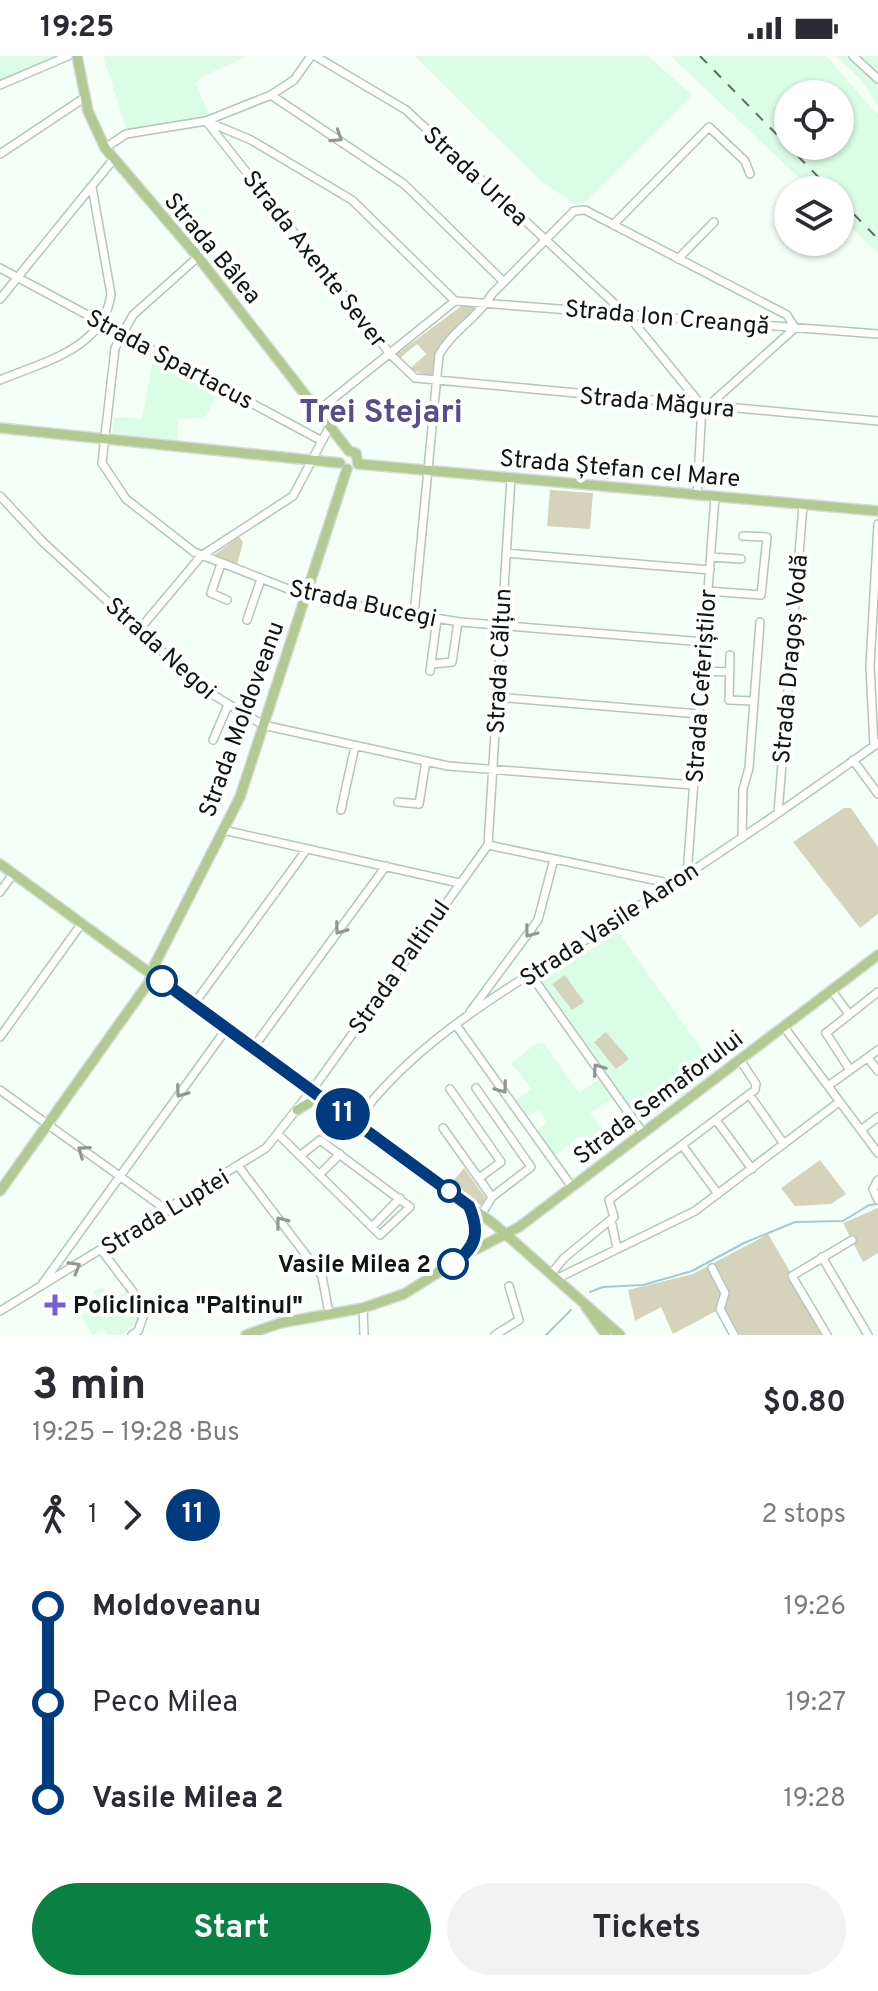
<!DOCTYPE html>
<html lang="en">
<head>
<meta charset="utf-8">
<style>
  body { margin:0; font-family:Overpass,sans-serif; background:#f2f2f3; color:#2b2b33; height:100vh; display:flex; flex-direction:column; font-size:30px; white-space:nowrap }
  * { box-sizing:border-box; margin:0 }
  p { font-size:26px; color:#7c7c81 }
  .icon { flex:none; width:44px; height:44px; fill:none; stroke:currentColor; stroke-width:2; stroke-linecap:round; stroke-linejoin:round }
  .map { position:relative; height:1279px; overflow:hidden }
  .details { display:flex; flex-direction:column; background:#fff; flex:1 }
  .details>* { flex:none }
  .badge { padding:0 16px; border-radius:26px; font-size:28px; line-height:52px }
  .fabs { position:absolute; left:774px; top:24px; display:grid; gap:16px }
  .fabs a { display:grid; place-items:center; width:80px; height:80px; border-radius:50%; background:#fff; box-shadow:0 2px 6px #0004; font-size:40px }
  .map>.badge { position:absolute; translate:-50% -50%; box-shadow:0 0 0 4px #fff }
  .legs { display:flex; align-items:center; gap:12px; height:88px; padding:0 32px; font-size:26px }
  .legs p { margin-inline-start:auto }
  .head { display:flex; align-items:center; justify-content:space-between; height:136px; padding:0 32px }
  h1 { font-size:44px; font-weight:700; line-height:60px }
  .primary-button { display:flex; gap:16px; margin-top:auto; padding:16px 32px }
  .primary-button a { flex:1; height:92px; border-radius:48px; background:#0b8043; color:#fff; font-size:32px; font-weight:700; line-height:92px; text-align:center }
  .primary-button a+a { background:#f2f2f3; color:#2b2b33 }
  ul { padding:0 32px; list-style:none }
  li { display:flex; align-items:center; gap:28px; height:96px; font-size:30px }
  li i { display:grid; place-items:center; width:12px; height:100%; margin:0 10px; background:currentColor }
  li i::after { content:''; width:20px; height:20px; margin:-10px; border:6px solid; border-radius:50%; background:#fff }
  li p { margin-inline-start:auto }
  li:first-child i { background:linear-gradient(#0000 50%,currentColor 0) }
  li:last-child i { background:linear-gradient(currentColor 50%,#0000 0) }
  .status { display:flex; justify-content:space-between; align-items:center; height:56px; padding:0 40px; background:#fff; direction:ltr }
  .status svg { height:22px; fill:currentColor }
  .map>svg:first-child { display:block }
  .built { fill:#dbfce6; fill-rule:evenodd }
  .green { fill:#d5d3bb }
  .lines { fill:none; stroke-linecap:round; stroke-linejoin:round }
  .stream { stroke:#a1cbd2; stroke-width:2 }
  .minor-casing { stroke:#afc8b8; stroke-width:10 }
  .major-casing { stroke:#d8dad9; stroke-width:12 }
  .minor { stroke:#fff; stroke-width:7 }
  .major { stroke:#b0ca92; stroke-width:9 }
  .rail { stroke:#606a63; stroke-width:2; stroke-dasharray:10 10; stroke-linecap:butt }
  .oneway { stroke:#939794 }
  .line-1-casing { stroke:#fff; stroke-width:18 }
  .line-1 { stroke:#003b80; stroke-width:12 }
  .stop-1-dot { fill:#fff; stroke:#003b80; stroke-width:4 }
  .poi-dot { fill:#785ed8; stroke:#fff; stroke-width:3 }
  .labels { text-anchor:middle; stroke-width:8; stroke-linejoin:round; paint-order:stroke }
  .street-label { font-size:24px; fill:#0e1711; stroke:#fff }
  .stop-label { font-size:24px; font-weight:bold; fill:#0e1711; stroke:#fff; text-anchor:end }
  .poi-label { font-size:24px; font-weight:bold; fill:#0e1711; stroke:#fff; text-anchor:start }
  .district-label { font-size:32px; font-weight:bold; fill:#574d8c; stroke:#fff }
</style>
</head>
<body>
<div class="status"><b>19:25</b><svg viewBox="0 0 49 12"><path d="M0 12V9h3v3zM5 12V6h3v6zM10 12V3h3v9zM15 12V0h3v12zM26 1h20v11H26zM47 4h2v5h-2z"/></svg></div>
<div class="map">
<svg width="878" height="1279" viewBox="0 0 878 1279">
  <rect width="100%" height="100%" fill="#f4fff7"/>
  <path class="built" d="M0,0H57L0,24Z
    M103,0H248L203,20L195,27L209,58L200,63L127,74Z
    M415,0H648L692,39L585,146L576,149L539,123Z
    M671,0H826L878,59V197L840,161V134H812ZM788,38H840V90H788Z
    M837,0H878V50L862,25Z
    M154,298L220,334L205,361L178,363V384L112,377L114,361L142,363Z
    M618,876L716,1014L651,1061L648,1057L637,1064L541,925Z
    M537,987L544,988L579,1037L600,1023L613,1041L590,1057L602,1072L585,1085L580,1079L555,1100L537,1075L547,1067L539,1054L526,1061L515,1045L532,1033L511,1007Z
    M103,1231L113,1243L127,1235L141,1253L140,1264L121,1279H108L104,1273L93,1279L81,1259L101,1248L94,1236Z"/>
  <path class="green" d="M464,248L473,249L476,255L440,289L431,321L410,313L426,298L417,288L400,302L397,298Z
    M550,434L593,437L590,473L547,470Z
    M239,481L243,486L237,509L211,501Z
    M844,752H851L878,791V858L860,872L793,786Z
    M565,919L584,946L572,954L552,928Z
    M606,976L629,1003L616,1013L594,986Z
    M820,1104L846,1138L831,1148L795,1150L781,1132Z
    M464,1112L487,1144L483,1151L460,1134L454,1124Z
    M878,1152V1197L863,1206L843,1167Z
    M768,1178L827,1279H730L716,1255L673,1278L661,1251L635,1265L628,1234L693,1218Z"/>
  <g class="lines">
    <path class="stream" d="M590,1236L603,1231L643,1229L692,1215L744,1187L795,1166L843,1165L869,1149L878,1148
      M546,1279L571,1254"/>
    <defs>
      <path id="minor" d="M315,0L406,54L631,263L702,350L697,439
        M853,0L878,23
        M0,29L68,0
        M271,39L404,128L504,226
        M206,65L391,299L415,322L878,365
        M206,65L251,84L352,144L455,245
        M105,92L126,78L206,65L271,39L294,24L311,0
        M0,98L84,42
        M613,169L709,71L745,105L750,118
        M198,201L133,259L115,292L102,407L126,443L194,496L306,540L360,550L460,566L704,586
        M678,203L714,166
        M0,212L322,385
        M0,243L113,104
        M455,245L878,278
        M0,324C43,306 104,293 111,238L92,131
        M319,354L455,245
        M0,440L44,487L202,632L263,669L448,710L694,729
        M506,497L710,514
        M711,501L741,503
        M221,508L211,537L227,544
        M708,535L761,539L767,481L743,480
        M414,559L439,299C452,275 478,262 492,238L574,155L585,154L787,259L795,272L708,350
        M247,564L261,523
        M139,574L201,500L293,440L331,368
        M730,599L729,644L754,645
        M433,608L452,606L458,566
        M430,615L437,563
        M702,615L730,616
        M496,641L699,658
        M213,684L228,649
        M874,690L870,610L878,468
        M853,704L878,738
        M398,746L419,748L426,705
        M341,754L355,690
        M778,757L803,449
        M223,774L459,827
        M742,782L743,733L749,712L760,566
        M488,789L511,422
        M488,789L673,828
        M687,819L715,440
        M0,836L13,818
        M531,919L643,1077
        M832,935L849,958
        M194,948L307,793
        M470,956L538,864L554,803
        M456,969L572,1131
        M784,971L878,1097
        M0,981L82,867
        M253,992L386,810
        M868,1002L878,1015
        M850,1014L826,977L878,936
        M828,1030L878,994
        M476,1032L531,1111L492,1141L481,1159
        M450,1033L501,1106L479,1122
        M0,1034L168,1155
        M749,1038L784,1088
        M716,1064L752,1113
        M355,1067C419,977 527,922 617,864C706,807 793,748 878,687
        M443,1072L492,1141
        M861,1074L878,1061
        M278,1078L380,1179L410,1151L320,1084L301,1099
        M682,1089L718,1138
        M239,1111L322,1220L329,1257
        M320,1118L340,1098
        M878,1124L873,1133L878,1144
        M611,1164L617,1192
        M372,1171L400,1142
        M102,1195L146,1253L138,1275L132,1279
        M822,1201L868,1279
        M712,1212L725,1237L720,1253L734,1279
        M551,1218L564,1202L614,1161L609,1144L755,1034L756,1028L740,1004
        M556,1223L695,1155L839,1046
        M43,1227L227,972
        M363,1252L364,1279
        M0,1255L266,1092L315,1030L488,789
        M495,1279L519,1264L509,1230
        M827,1279L792,1220L852,1184"/>
      <path id="major" d="M77,0L88,55L105,92L198,201L349,395L356,397L358,408
        M0,372L340,407
        M358,408L878,455
        M0,808L494,1168L620,1279
        M297,1054L312,1045L326,1048
        M0,1135L149,926L155,908L240,741L347,413
        M470,1195L477,1173L470,1153
        M586,1251L606,1279
        M246,1279L280,1267L363,1252L404,1238L469,1197L519,1171L878,899"/>
    </defs>
    <use href="#minor" class="minor-casing"/>
    <use href="#major" class="major-casing"/>
    <use href="#minor" class="minor"/>
    <use href="#major" class="major"/>
    <path class="rail" d="M700,0L831,134
      M840,144L878,183"/>
  </g>
  <defs><path id="oneway-chevron" d="M-2-3.5L2.5 0L-2 3.5" fill="none" stroke-width="1.6" stroke-linecap="round" stroke-linejoin="round" transform="scale(2)"/></defs>
  <g class="oneway">
    <use href="#oneway-chevron" transform="translate(337 81) rotate(33)"/>
    <use href="#oneway-chevron" transform="translate(340 873) rotate(126)"/>
    <use href="#oneway-chevron" transform="translate(530 876) rotate(127)"/>
    <use href="#oneway-chevron" transform="translate(598 1013) rotate(-125)"/>
    <use href="#oneway-chevron" transform="translate(502 1032) rotate(54)"/>
    <use href="#oneway-chevron" transform="translate(181 1036) rotate(126)"/>
    <use href="#oneway-chevron" transform="translate(83 1095) rotate(-145)"/>
    <use href="#oneway-chevron" transform="translate(281 1166) rotate(-128)"/>
    <use href="#oneway-chevron" transform="translate(75 1211) rotate(-30)"/>
  </g>
  <g class="lines">
    <defs>
      <path id="line-1" d="M162,925L469,1150C480,1176 477,1191 453,1208"/>
    </defs>
    <use href="#line-1" class="line-1-casing"/>
    <use href="#line-1" class="line-1"/>
  </g>
  <g class="stop-1-dot">
    <circle cx="162" cy="925" r="14"/>
    <circle cx="449" cy="1135" r="10"/>
    <circle cx="453" cy="1208" r="14"/>
  </g>
  <path class="poi-dot" d="M51 1237h8v8h8v8h-8v8h-8v-8h-8v-8h8z"/>
  <g class="labels">
    <g class="street-label">
      <text transform="translate(476 120) rotate(43)" y="8">Strada Urlea</text>
      <text transform="translate(213 192) rotate(50)" y="8">Strada Bâlea</text>
      <text transform="translate(315 203) rotate(52)" y="8">Strada Axente Sever</text>
      <text transform="translate(667 261) rotate(5)" y="8">Strada Ion Creangă</text>
      <text transform="translate(170 303) rotate(28)" y="8">Strada Spartacus</text>
      <text transform="translate(657 346) rotate(5)" y="8">Strada Măgura</text>
      <text transform="translate(620 412) rotate(5)" y="8">Strada Ștefan cel Mare</text>
      <text transform="translate(363 547) rotate(12)" y="8">Strada Bucegi</text>
      <text transform="translate(161 592) rotate(42)" y="8">Strada Negoi</text>
      <text transform="translate(790 603) rotate(-85)" y="8">Strada Dragoș Vodă</text>
      <text transform="translate(499 605) rotate(-87)" y="8">Strada Călțun</text>
      <text transform="translate(701 630) rotate(-86)" y="8">Strada Ceferiștilor</text>
      <text transform="translate(241 663) rotate(-70)" y="8">Strada Moldoveanu</text>
      <text transform="translate(609 868) rotate(-33)" y="8">Strada Vasile Aaron</text>
      <text transform="translate(399 911) rotate(-55)" y="8">Strada Paltinul</text>
      <text transform="translate(658 1041) rotate(-37)" y="8">Strada Semaforului</text>
      <text transform="translate(165 1156) rotate(-31)" y="8">Strada Luptei</text>
    </g>
    <g class="stop-label">
      <text x="431" y="1216">Vasile Milea 2</text>
    </g>
    <g class="poi-label">
      <text x="73" y="1257">Policlinica "Paltinul"</text>
    </g>
    <g class="district-label">
      <text x="381" y="366">Trei Stejari</text>
    </g>
  </g>
</svg>
<div class="fabs">
<a><svg class="icon" aria-label="locate" viewBox="0 0 24 24"><circle cx="12" cy="12" r="6"/><path d="M12 2v4M12 18v4M2 12h4M18 12h4"/></svg></a>
<a><svg class="icon" aria-label="layers" viewBox="0 0 24 24"><path d="M12 4l9 5-9 5-9-5zM3 14l9 5 9-5"/></svg></a>
</div>
<b class="badge" style="left:343px;top:1058px;background:#003b80;color:#fff">11</b>
</div>
<section class="details">
<div class="head"><div><h1>3 min</h1><p>19:25 – 19:28 · Bus</p></div><b>$0.80</b></div>
<div class="legs"><svg class="icon" aria-label="walk" viewBox="0 0 24 24"><circle cx="13" cy="4" r="2"/><path d="M13 8l-2 6 4 7M11 14l-3 7M7 12l3-4h3l4 4"/></svg>1<svg class="icon" aria-label="forward" viewBox="0 0 24 24"><path d="M9 5l7 7-7 7"/></svg><b class="badge" style="background:#003b80;color:#fff">11</b><p>2 stops</p></div>
<ul>
<li><i style="color:#003b80"></i><b>Moldoveanu</b><p>19:26</p></li>
<li><i style="color:#003b80"></i><span>Peco Milea</span><p>19:27</p></li>
<li><i style="color:#003b80"></i><b>Vasile Milea 2</b><p>19:28</p></li>
</ul>
<div class="primary-button"><a>Start</a><a>Tickets</a></div>
</section>
</body>
</html>
